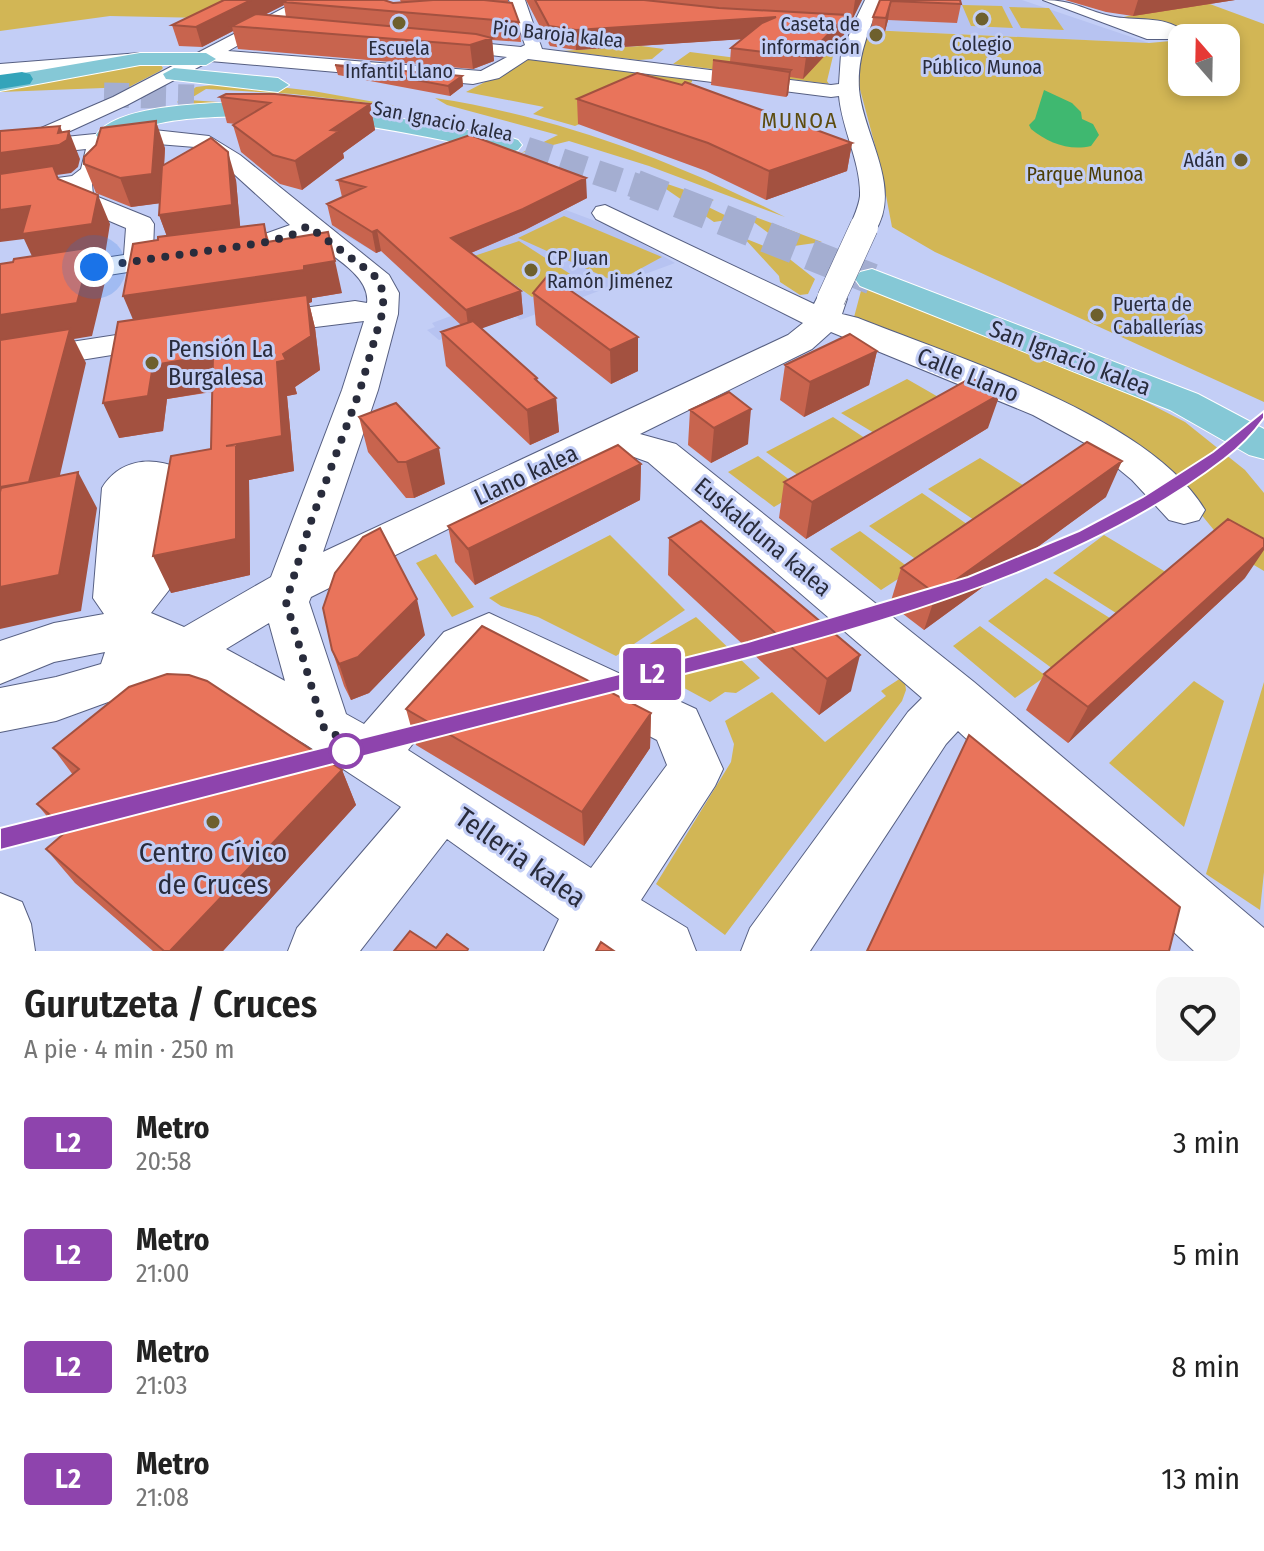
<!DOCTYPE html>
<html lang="es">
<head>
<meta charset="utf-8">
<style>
  body { margin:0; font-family:"Fira Sans Condensed",sans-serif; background:#f6f6f6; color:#222; height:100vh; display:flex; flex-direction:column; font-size:30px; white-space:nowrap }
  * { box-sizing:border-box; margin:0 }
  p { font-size:26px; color:#767676 }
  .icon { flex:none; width:44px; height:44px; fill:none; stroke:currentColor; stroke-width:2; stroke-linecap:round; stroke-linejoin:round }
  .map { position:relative; height:951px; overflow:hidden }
  .sheet { display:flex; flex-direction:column; background:#fff; flex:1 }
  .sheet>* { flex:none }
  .badge { padding:0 16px; border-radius:6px; font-size:28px; line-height:52px }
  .needle { width:52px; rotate:340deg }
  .tools { position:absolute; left:1168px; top:24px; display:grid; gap:16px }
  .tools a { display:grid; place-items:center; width:72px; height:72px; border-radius:16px; background:#fff; box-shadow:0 4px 12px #0003; font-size:40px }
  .you { position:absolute; width:40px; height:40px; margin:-20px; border:6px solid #fff; border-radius:50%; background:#1a73e8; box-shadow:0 0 0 12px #1a73e833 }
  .map>.badge { position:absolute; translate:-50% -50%; box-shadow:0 0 0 4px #fff }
  .round { display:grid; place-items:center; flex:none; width:84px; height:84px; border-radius:16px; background:#f6f6f6 }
  .head { display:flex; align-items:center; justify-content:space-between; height:136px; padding:0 24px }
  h1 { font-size:38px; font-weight:600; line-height:60px }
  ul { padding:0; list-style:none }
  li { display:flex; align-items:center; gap:24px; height:112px; padding:0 24px }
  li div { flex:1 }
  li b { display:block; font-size:30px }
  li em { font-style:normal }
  li .badge { min-width:88px; font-weight:700; text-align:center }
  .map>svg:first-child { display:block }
  .built { fill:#b7c3f1 }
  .green { fill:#d2b655 }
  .water { fill:#3fb870 }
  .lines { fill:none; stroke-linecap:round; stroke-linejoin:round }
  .major-tunnel-far1 { stroke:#a4aed1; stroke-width:25; stroke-dasharray:25 12; stroke-linecap:butt }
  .major-tunnel { stroke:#a4aed1; stroke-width:31; stroke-dasharray:31 16; stroke-linecap:butt }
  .minor-casing { stroke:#565f82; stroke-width:2 }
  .major-casing { stroke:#fff; stroke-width:2 }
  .highway-casing { stroke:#fff; stroke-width:2 }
  .minor { fill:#fff; fill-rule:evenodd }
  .major { fill:#85c8d6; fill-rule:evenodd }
  .highway { fill:#34a4ba; fill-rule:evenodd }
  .minor-bridge-casing { stroke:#565f82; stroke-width:29; stroke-linecap:butt }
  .minor-bridge { stroke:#fff; stroke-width:28 }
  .wall { fill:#c8644e; fill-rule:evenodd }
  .shaded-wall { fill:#a35140 }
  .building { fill:#e9745b; stroke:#a35140; stroke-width:2 }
  .line { fill:#8e44ad; stroke:#fff; stroke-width:2 }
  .walk { stroke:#292c3c; stroke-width:8; stroke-dasharray:0 14.4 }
  .poi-dot { fill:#6e602d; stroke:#c3cef6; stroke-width:3 }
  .stop-dot { fill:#fff; stroke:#8e44ad; stroke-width:4 }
  .labels { text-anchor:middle; stroke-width:6; stroke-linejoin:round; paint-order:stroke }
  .far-poi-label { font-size:20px; fill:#292c3c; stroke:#c3cef6; text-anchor:end }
  .far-street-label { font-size:20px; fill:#292c3c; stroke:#c3cef6 }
  .far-park-label { font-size:20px; fill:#4b3d04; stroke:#c3cef6 }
  .far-neighbourhood-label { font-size:22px; letter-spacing:2px; fill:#5d4c0e; stroke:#c3cef6 }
  .poi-label { font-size:24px; fill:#292c3c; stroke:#c3cef6; text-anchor:start }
  .street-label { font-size:24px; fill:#292c3c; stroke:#c3cef6 }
  .near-poi-label { font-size:28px; fill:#292c3c; stroke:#c3cef6 }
  .near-street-label { font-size:28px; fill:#292c3c; stroke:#c3cef6 }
</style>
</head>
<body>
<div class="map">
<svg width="1264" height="951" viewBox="0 0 1264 951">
  <rect width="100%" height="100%" fill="#c3cef6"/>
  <path class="built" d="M886,0H1022L1149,43L874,30Z
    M566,210L619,230L675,263L520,320L515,316L439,340L427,330L435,327L432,323L451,316L404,273L408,272L386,249L376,253L340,232L335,234L326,228L343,220L548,218Z"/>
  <path class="green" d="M0,0H267L205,18L110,16L0,31Z
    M1199,0L1264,24V402L935,252L892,227L880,164L857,78L865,36L869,30L1149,43L1182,40V82H1226V38H1187L1191,33L1175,27L1119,18Z
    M962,5L1002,6L1013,28L971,26Z
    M1009,7L1049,8L1064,30L1021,28Z
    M641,46L664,49L652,59L639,60L561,51Z
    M690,52L798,66L821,54L833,56L827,81L829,84L673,64Z
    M530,58L692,79V82L672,96L637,98L575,126L533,114L544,107L466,92Z
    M160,64L163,68L160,71L129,87L0,92V86L131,65Z
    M238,82L313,91L403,107L293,94L206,89L188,100L291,107L190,110L177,102L196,87Z
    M435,98C559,117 674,161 785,217L649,166L569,141L521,153L558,135L447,105Z
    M650,178L714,200L704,205L733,219L714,222Z
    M739,211L822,242L787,247Z
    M564,216L662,257L616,282L518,238Z
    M744,238L782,253L815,279L808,294L800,295L780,282L779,276Z
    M519,241L578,279L532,297L474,256Z
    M862,287L1125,391L1185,422L1245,470L1264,493V571L1232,552L1158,462L1136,443L1103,421L853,321Z
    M907,379L954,406L889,442L841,413Z
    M833,417L880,448L813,486L766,452Z
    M758,456L803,490L774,507L728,472Z
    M980,458L1034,492L983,526L928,489Z
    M922,493L977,531L924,565L869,526Z
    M860,531L912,570L881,590L830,549Z
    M610,535L685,610L616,656L538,617L501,606L489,598Z
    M1104,535L1169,574L1116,613L1053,573Z
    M436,554L474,607L452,617L416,563Z
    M1046,578L1113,620L1053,669L988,621Z
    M696,617L760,678L736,693L725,692L710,702L627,657Z
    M980,626L1046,676L1015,698L953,646Z
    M904,676L906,690L902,701L725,935L656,884L731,762L734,744L725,721L772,692L825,742L886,696L881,691Z
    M1194,681L1224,701L1184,827L1109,763Z
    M1264,682V872L1260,910L1206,874Z"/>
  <path class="water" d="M1044,90L1072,103L1081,112L1082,119L1093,124L1099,135L1091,146C1069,151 1048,143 1031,129L1029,125L1035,119Z"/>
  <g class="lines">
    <path class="major-tunnel-far1" d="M104,95L194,97
      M526,149L640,187"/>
    <path class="major-tunnel" d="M635,185L872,279"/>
    <defs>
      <path id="minor" d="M299,0H319L228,51L481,71L507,57L440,49L431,44L440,39L521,47L525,45L509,0H525L542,49L831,85L839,84L841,54L850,33L794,27L785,22L794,17L854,23L865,0H881C869,31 857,55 859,89C863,136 904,188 874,233L864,235L854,233L850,227C853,218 859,206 860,196C861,162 842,130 839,96L831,97L528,59L499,78L473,84L210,61L127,105L55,138L145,129L209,136L240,155L389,275L399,293L398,314L378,390L323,552L788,335L803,323L596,219L592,213L596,207L605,205L814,304L820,292L831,290L842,292L847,299L842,314L858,318C958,358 1149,417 1205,510L1199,520L1184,524L1169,520L1132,480L1092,447L1033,415L831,332L812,349L640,434L676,444L974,682L1264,928V951H1194L958,731L946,744L810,951H741L750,928L908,712L922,698L648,462L634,457L597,455L311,597L309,602L346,714L364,724L444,632L489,613L696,709L723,769L715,786L641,900L687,928L696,951H544L559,919L447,839L360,951H288L297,928L401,807L305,744L185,674L56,721L0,732V688L56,677L101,664L105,652L54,662L0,684V641L54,623L104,614L93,598L102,488C119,460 150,456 179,468L185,477L169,590L151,613L184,627L271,577L342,390L364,321L259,334L248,331L243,324L248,317L259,314L355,301L367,303C371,275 327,253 307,238L262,251L0,292V274L124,255L126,228L72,205L67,191L0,202V186L72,176L81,169L86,149L0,158V144L47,139L38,133L41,128L113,97ZM145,143L195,147L224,165L290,225L262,235L153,251L154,224L150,218L93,195L92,184L104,172L110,147ZM269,623L285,681L226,649ZM489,654L657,740L667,765L591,868L408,750L478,660Z
        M1043,0C1076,0 1087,12 1115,17C1138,21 1169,15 1186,34L1177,39H1147Z
        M140,53L149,59L147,63L0,76V64Z
        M168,327L180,330L184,337L180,344L0,373V353Z
        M0,893L22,902L31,924L35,951H0Z"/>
      <path id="major" d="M140,53H206L216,59L206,65H140L0,91V77Z
        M174,68L278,78L289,85L278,92L166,79L163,74Z
        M252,102L339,108L509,137L518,140L522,145L518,150L509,153C424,137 336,115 249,116C214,117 173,117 139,129C125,134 116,144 100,140L96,135C118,103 216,103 252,102Z
        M872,269L1198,394L1264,429V459L1249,455L1170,410L860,286L855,279L860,272Z"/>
      <path id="highway" d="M22,72L30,74L33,79L30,84L0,89V75Z"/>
    </defs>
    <use href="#minor" class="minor-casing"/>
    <use href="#major" class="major-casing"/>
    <use href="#highway" class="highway-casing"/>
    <use href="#minor" class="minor"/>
    <use href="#major" class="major"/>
    <use href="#highway" class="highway"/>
    <defs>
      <path id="minor-bridge" d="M831,299L864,227"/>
    </defs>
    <use href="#minor-bridge" class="minor-bridge-casing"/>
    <use href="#minor-bridge" class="minor-bridge"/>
  </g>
  <path class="wall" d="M224,0L393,3L401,2L400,0H508V3L519,22L521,42L492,40L494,61L473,69L238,49L233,31L202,47L179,46L172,25ZM284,5L286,17L264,15Z
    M526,0H862L852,20L847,19L844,35L803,79L790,77L788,95L786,97L711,85L713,60L730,62L731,48L742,39L576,50L550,46Z
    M880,0L961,4L957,23L888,20L883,39L870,37L873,17Z
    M1065,0H1235L1133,16L1106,12Z
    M335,65L462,76L463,86L450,96L338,75Z
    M220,97L370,104L375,130L343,153L344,158L302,190L280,184L241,152L233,125L235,124L227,123Z
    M577,99L852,143L847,171L766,200L706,171L578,124Z
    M165,148L164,165L236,180L240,227L264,224L269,241L342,293L312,298V302L309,303L315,328L320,370L295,387L297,394L287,396L294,471L249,480L250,575L171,593L211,449L212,392L167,399L163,431L119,438L133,320L158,240L167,236L159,215L160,203L131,207L96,193L84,164Z
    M338,180L587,198L525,230L471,253L521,291L523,314L481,328L537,378L538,382L556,398L559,432L530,445L446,366L441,332L461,325L381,251L376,253L332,225L327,204L342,197Z
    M533,293L638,337V371L611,384L536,325Z
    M877,351L869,385L804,417L780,400L785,365Z
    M690,410L748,444L711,463L688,445Z
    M359,417L445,484L414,498H406L368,452Z
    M988,428L806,539L779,518L784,482Z
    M641,464L640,500L475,585L455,562L448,526Z
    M1106,497L924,630L890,604L901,568Z
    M669,538L851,691L819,715L668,575Z
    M1245,578L1068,743L1026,710L1044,674Z
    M425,635L369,693L351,700L344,686L332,650Z
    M406,709L651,713L650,748L584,846L416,745Z
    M53,748L342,770L356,805L223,951H153L75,883L46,849L62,835L37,804L73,775Z"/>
  <path class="shaded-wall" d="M251,0H293L283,2L284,5L241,27L232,26L233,31L202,47L196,27Z
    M855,0H862L852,20Z
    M1138,0H1235L1133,16Z
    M891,1L888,20L883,39L886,18Z
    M847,15L844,35L803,79L806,57Z
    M776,17L774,37L576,50V30Z
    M492,38L494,61L473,69L470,45Z
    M791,70L788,95L786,97L789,72Z
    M462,76L463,86L450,96L448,86Z
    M370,104L375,130L343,153L344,158L302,190L295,161L331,130Z
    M156,121L165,148L162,203L131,207L120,178Z
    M60,126L66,141L69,131L80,159L78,167L71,173L0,183V153L58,133Z
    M852,143L847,171L766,200L769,171Z
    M228,152L236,180L241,235L170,245L159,215Z
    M586,178L587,198L525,230L454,260L451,238Z
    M98,195L110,224L105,255L94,257L105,282L92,336L74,339L86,363L50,518L0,527V315L36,265L24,239L0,242V210Z
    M377,230L381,251L376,253L372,232Z
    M335,261L342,293L312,298V302L309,303L315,328L320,370L295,387L297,394L287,396L294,471L249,480L250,575L171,593L153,556L226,446L277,362L137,329L123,296Z
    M521,291L523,314L469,333L466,310Z
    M638,337V371L611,384L610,350Z
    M877,351L869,385L804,417L810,382Z
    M213,355L226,389L167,399L163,431L119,438L103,403L153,365Z
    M537,378L540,405L556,398L559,432L530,445L527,410L535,379Z
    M1000,394L988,428L806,539L812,502Z
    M751,409L748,444L711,463L714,428Z
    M439,448L445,484L414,498L406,462Z
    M1122,461L1106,497L924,630L936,594Z
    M641,464L640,500L475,585L468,549Z
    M78,472L97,508L81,611L0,629V587Z
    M1264,547V550L1245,578L1068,743L1088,707Z
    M417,599L425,635L369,693L351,700L339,664Z
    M860,655L851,691L819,715L827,679Z
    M651,713L650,748L584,846L582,812Z
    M342,770L356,805L223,951H170Z"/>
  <path class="building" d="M224,0H251L196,27L172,25Z
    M287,0H384L393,3L433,0H484L512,3L519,22L283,2Z
    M535,0H644L719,8L847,15L806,57L731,48L762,23L776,17L576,30L549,26Z
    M880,0H960L961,4L891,1L886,18L873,17Z
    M256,14L476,34L492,38L470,45L232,26Z
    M713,60L791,70L789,72Z
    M335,65L462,76L448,86Z
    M637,73L682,85L685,82L852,143L769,171L708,143L577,99Z
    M226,94H275L370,104L331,130L339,131L295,161L273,155L233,125L270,103L220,97Z
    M156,121L152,174L120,178L84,164V157L96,145L101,128Z
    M60,126L58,133L69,131L67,140L59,145L0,153V131Z
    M470,135L586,178L523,209L451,238L521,291L466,310L377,230L372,232L327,204L365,187L338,180Z
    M211,138L228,152L232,205L159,215L162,166Z
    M53,166L58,179L98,195L92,224L22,234L30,206L0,210V174Z
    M264,224L267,242L328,232L335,261L304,266V270L123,296L133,244L158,240V237Z
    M87,248V251L91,250L77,303L0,315V264L13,262L14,259Z
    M548,275L638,337L610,350L533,293Z
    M307,295L311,336L283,354L286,360L277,362L282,436L226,446L236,445V539L153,556L171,456L211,449L213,355L153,365L148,396L103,403L118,322Z
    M473,321L537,378L535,379L556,398L527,410L441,332Z
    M70,329L29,482L0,487V340Z
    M850,334L877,351L810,382L785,365Z
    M971,378L1000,394L812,502L784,482Z
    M729,392L751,409L714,428L690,410Z
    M396,403L439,448L406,462H398L359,417Z
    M1087,442L1122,461L936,594L901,568Z
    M618,445L641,464L468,549L448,526Z
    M78,472L59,575L0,587V492L1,488Z
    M1228,519L1264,539V547L1088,707L1044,674Z
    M701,521L860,655L827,679L669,538Z
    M380,528L417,599L358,657L339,664L332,650L323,608L335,573L363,537Z
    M482,626L651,713L582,812L406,709Z
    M167,674L189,675L207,681L342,770L170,951H164L46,849L68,830L37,804L79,769L53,748L129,687Z
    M969,735L1180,907L1169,951H867Z
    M410,931L436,948L447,934L468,949L467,951H394Z
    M601,942L614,951H596Z"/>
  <path class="line" d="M1264,411V418C1254,432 1240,447 1224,459C1047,595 778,649 566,704C377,753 189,801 0,850V828L748,642L968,577L1079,531L1143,497L1213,452Z"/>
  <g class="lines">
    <path class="walk" d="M94,267L262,243L290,236L308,226L374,275L384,293L382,314L360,390L310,524L286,602L324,728L352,745L346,751"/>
  </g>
  <g class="poi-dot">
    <circle cx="982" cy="19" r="8"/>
    <circle cx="399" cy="23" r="8"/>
    <circle cx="876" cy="35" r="8"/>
    <circle cx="1241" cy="160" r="8"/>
    <circle cx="531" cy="270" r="8"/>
    <circle cx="1097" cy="315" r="8"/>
    <circle cx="152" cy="363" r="8"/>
    <circle cx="213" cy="822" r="8"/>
  </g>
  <circle class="stop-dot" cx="346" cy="751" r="16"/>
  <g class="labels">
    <g class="far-poi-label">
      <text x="860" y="31">Caseta de<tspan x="860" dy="23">información</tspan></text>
      <text x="982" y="51" text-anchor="middle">Colegio<tspan x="982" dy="23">Público Munoa</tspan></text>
      <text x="399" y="55" text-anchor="middle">Escuela<tspan x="399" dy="23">Infantil Llano</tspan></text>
      <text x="1225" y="167">Adán</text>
      <text x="547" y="265" text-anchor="start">CP Juan<tspan x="547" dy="23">Ramón Jiménez</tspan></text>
      <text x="1113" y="311" text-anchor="start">Puerta de<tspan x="1113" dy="23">Caballerías</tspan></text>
    </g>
    <g class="far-street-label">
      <text transform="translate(558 34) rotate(6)" y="7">Pio Baroja kalea</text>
      <text transform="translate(443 121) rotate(11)" y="7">San Ignacio kalea</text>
    </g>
    <g class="far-park-label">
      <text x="1085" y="181">Parque Munoa</text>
    </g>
    <g class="far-neighbourhood-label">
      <text x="800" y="128">MUNOA</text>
    </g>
    <g class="poi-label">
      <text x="168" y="357">Pensión La<tspan x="168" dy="28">Burgalesa</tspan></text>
    </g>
    <g class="street-label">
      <text transform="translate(1070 358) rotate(21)" y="8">San Ignacio kalea</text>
      <text transform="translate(968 375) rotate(22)" y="8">Calle Llano</text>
      <text transform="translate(526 475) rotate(-25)" y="8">Llano kalea</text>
      <text transform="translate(763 537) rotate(40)" y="8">Euskalduna kalea</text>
    </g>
    <g class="near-poi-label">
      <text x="213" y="862">Centro Cívico<tspan x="213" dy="32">de Cruces</tspan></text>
    </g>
    <g class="near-street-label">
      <text transform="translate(521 857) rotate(35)" y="10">Telleria kalea</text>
    </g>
  </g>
</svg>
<div class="tools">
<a><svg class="needle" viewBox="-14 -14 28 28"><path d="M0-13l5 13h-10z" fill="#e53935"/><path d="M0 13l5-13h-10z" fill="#767676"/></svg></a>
</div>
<div class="you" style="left:94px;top:267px"></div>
<b class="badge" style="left:652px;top:674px;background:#8e44ad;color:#fff">L2</b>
</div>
<section class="sheet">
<div class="head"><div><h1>Gurutzeta / Cruces</h1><p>A pie · 4 min · 250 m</p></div><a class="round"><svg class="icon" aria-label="heart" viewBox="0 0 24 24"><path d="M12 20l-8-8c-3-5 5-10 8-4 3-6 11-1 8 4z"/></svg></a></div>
<ul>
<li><span class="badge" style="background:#8e44ad;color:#fff">L2</span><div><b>Metro</b><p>20:58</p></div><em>3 min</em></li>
<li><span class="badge" style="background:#8e44ad;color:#fff">L2</span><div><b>Metro</b><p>21:00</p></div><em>5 min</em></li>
<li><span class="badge" style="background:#8e44ad;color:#fff">L2</span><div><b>Metro</b><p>21:03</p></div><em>8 min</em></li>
<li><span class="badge" style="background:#8e44ad;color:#fff">L2</span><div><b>Metro</b><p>21:08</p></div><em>13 min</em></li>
</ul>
</section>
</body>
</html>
